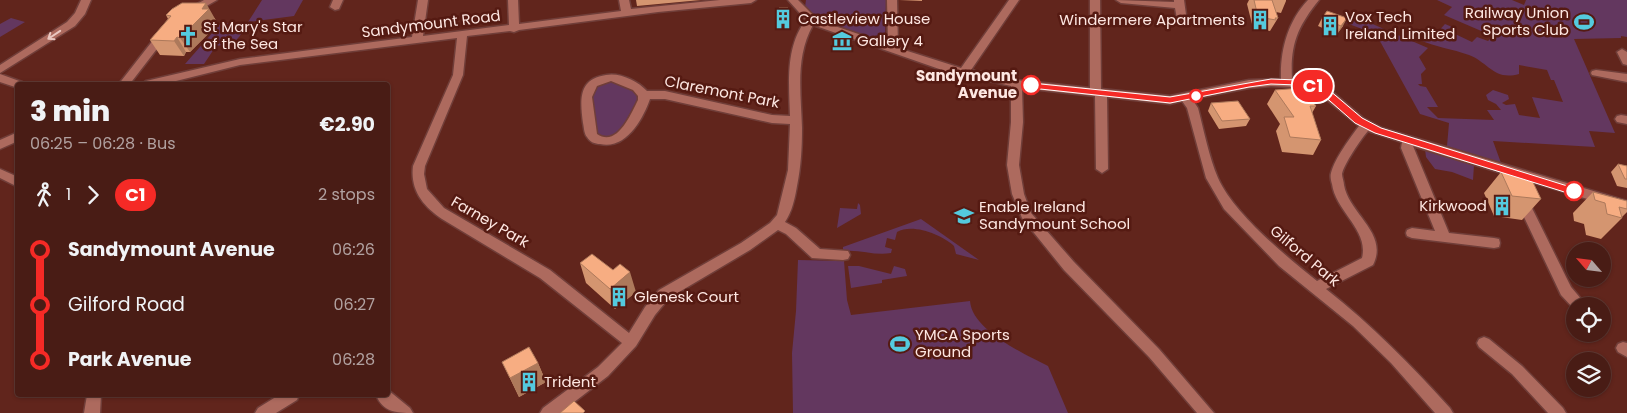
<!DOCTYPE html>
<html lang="en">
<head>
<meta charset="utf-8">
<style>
  body { margin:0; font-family:Poppins,sans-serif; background:#50251e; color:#f1f3f6; height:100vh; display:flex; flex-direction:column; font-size:19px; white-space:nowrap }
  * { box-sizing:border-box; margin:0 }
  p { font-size:16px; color:#b1a1a0 }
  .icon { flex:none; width:28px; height:28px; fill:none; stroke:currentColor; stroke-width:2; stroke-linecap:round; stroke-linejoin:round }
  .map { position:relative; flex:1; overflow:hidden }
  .drawer { position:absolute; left:15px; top:82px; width:375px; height:315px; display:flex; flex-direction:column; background:#491c15; border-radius:5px; box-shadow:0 1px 4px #0004,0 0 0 1px #613a34 }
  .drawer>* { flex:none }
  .badge { padding:0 10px; border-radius:16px; font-size:18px; line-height:32px }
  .needle { width:32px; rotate:298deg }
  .controls { position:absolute; left:1566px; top:242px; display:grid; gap:10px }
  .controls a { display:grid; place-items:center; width:45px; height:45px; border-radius:50%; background:#491c15; box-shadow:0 1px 4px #0004,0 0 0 1px #613a34; font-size:25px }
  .map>.badge { position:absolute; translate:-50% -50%; box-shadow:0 0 0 2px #fff }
  .legs { display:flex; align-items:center; gap:8px; height:55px; padding:0 15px; font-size:16px }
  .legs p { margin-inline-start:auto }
  .head { display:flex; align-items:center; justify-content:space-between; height:85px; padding:0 15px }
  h1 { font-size:28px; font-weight:800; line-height:38px }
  ul { padding:0 15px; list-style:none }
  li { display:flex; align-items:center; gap:18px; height:55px; font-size:19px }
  li i { display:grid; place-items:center; width:8px; height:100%; margin:0 6px; background:currentColor }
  li i::after { content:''; width:12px; height:12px; margin:-6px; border:4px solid; border-radius:50%; background:#491c15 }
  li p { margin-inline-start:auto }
  li:first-child i { background:linear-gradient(#0000 50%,currentColor 0) }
  li:last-child i { background:linear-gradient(currentColor 50%,#0000 0) }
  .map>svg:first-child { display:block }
  .green { fill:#63375f }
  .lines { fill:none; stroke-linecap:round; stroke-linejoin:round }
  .minor-casing { stroke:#703e39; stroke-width:3 }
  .minor { fill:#ad6a5e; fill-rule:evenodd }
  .wall { fill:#d49570 }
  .shaded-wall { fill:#ad795b }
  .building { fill:#f7ad82; stroke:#ad795b }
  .oneway { stroke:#eac8c1 }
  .line-1 { fill:#f52a26; stroke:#fff }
  .stop-1-dot { fill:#fff; stroke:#f52a26; stroke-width:2.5 }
  .labels { text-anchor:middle; stroke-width:5; stroke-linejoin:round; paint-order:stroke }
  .poi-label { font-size:15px; fill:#fee7e2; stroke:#551a12; text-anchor:start }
  .street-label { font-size:15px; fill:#fee7e2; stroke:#551a12 }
  .stop-label { font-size:15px; font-weight:bold; fill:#fee7e2; stroke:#551a12; text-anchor:end }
</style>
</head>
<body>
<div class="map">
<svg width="1627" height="413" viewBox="0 0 1627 413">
  <rect width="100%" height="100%" fill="#61251c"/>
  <path class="green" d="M262,0H303L294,16L248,22Z
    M806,0H886L885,41L881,42L812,16L805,7Z
    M1437,0H1512L1524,5L1526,0H1627V37L1621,36V38L1574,39L1615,133L1589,131L1595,147L1493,141L1501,163L1447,146L1449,123L1420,114L1381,43L1373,33L1346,23L1354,16L1428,48L1419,57L1426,69L1421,74L1422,84H1418L1420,86L1426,87L1438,107H1427L1438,118L1494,120L1487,110H1501L1496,104L1488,100L1486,95L1493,90L1508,95L1509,99L1502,103L1506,105L1515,104L1519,115L1540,118L1532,97L1563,102L1554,80H1551L1547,70L1519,65V74C1494,81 1488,62 1469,55C1452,49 1436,47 1420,40L1428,32L1435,35L1445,24L1457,29L1453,33L1472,42L1477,37L1488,41L1493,36L1444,15L1452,7Z
    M11,18L25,22L0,37V24Z
    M221,23L247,24C237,42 236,43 216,46L204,64H185Z
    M603,81H615L637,92L639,97L618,135L607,138L596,135L591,89Z
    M1425,149L1474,165L1473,180L1452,172L1435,169L1426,157Z
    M858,203L860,205L861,214L837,228L840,208L857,209Z
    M921,219L979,260L956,254L954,246C942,235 913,223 897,232L895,240L887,238L885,247L892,249L891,253C875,256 860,249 843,251V247Z
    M798,260L844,261L847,300L851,315L970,301C972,330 1024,354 1048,366L1068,413H793L792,353L796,311Z
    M848,266H859L891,274L894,266L905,269L907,276L882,280V283L851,288Z"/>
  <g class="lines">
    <defs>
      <path id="minor" d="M81,0H91L85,14L75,26L0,73V65L67,22L75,13Z
        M204,0H217L196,12H188L187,10Z
        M333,0H343L339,9L335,10L330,7Z
        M418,0H428L423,36L509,25L508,0H518L519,24L621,11L619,0H629L631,9L720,0H756L751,3L658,12L519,30L514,32L510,31L467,36L463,75L425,166L424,174L427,189L444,208L550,270L629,333L645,307L659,290L741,243L770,223L777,215L788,170L790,124L772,123L665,99H650C643,119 626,150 600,144C595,144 590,142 587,137C584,134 584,127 583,123C580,100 578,79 606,75C619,72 638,81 647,91H665L772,115L790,116C789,85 785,46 806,20L788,0H798L816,18L823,22L888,44L887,0H897L898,48L961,68L1009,0H1019L971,70L1016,80L1090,88V0H1100L1101,89L1170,96L1249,80L1281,79C1280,50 1288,21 1308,0H1319C1298,26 1290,44 1292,79L1329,89L1363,118L1382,128L1627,201V211L1413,146L1449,233L1494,238L1499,239L1500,243L1499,247L1494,248L1412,238L1407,236L1406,233L1407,230L1412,228L1435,231L1401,148L1402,142L1368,131C1361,139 1344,164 1342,174C1342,177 1344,182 1344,185C1349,214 1389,233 1373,265L1326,289C1372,325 1411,365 1450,408L1453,413H1435L1391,363L1353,326L1279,266L1224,209L1206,178L1187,108L1182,101L1170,104L1107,97L1108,169L1102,173L1096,169L1095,96L1022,88L1023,122L1019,165L1024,194L1031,213L1074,262L1159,349L1214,413H1197L1149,357L1064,270L1022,218L1012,194L1007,165L1011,122V86L945,71L813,25C795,57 801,93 802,128C802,147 801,167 797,186C795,198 792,212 785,222L796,228L820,249L848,251L850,255L848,259L843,260L812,258L786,234L778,230L750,250L669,298L655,315L636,346L608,376L560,413H540L543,408L598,367L622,343L540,278L442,219C423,206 410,190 413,166L453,75L457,38L240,65L160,85H141L146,81L240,59L412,37ZM611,81L633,90L638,96V100C631,114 617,148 597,134L592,97L597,86ZM1271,86L1296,87L1321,95L1359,126C1350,138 1335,158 1331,173C1330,176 1331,181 1332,184C1336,212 1369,230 1362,258L1317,281C1286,256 1234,214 1218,178C1209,157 1204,131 1198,108L1192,99L1249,88Z
        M1116,0L1174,2V0H1184L1187,22L1182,25L1178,24L1175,8L1121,3Z
        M165,29L170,32L129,85H118L161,30Z
        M1622,49L1627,52V65L1623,64L1617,52Z
        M1596,70L1627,74V82L1592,75L1591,73L1592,71Z
        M0,74L22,82L23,85H18V88L0,82Z
        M1621,115L1627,116V124L1617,122L1615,119L1617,116Z
        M18,132V141L0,149V140Z
        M0,169L18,177V187L0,178Z
        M1521,193L1525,195L1527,198L1571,287L1587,306H1575V310L1561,295L1515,198L1517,195Z
        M1484,337L1489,339L1522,366L1563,408L1566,413H1548L1512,374L1479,347L1477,343L1479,339Z
        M1623,342L1627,343V357L1618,352L1616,348L1618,344Z
        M388,390L410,408L413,413C396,413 383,412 376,395H388Z
        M87,395H101L100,413H84Z
        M279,395H299L297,400L276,413H255L258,408Z"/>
    </defs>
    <use href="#minor" class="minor-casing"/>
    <use href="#minor" class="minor"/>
  </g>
  <path class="wall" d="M636,0H701L637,6Z
    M899,0H922V1Z
    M1249,0H1286V1L1281,13L1276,12L1278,18L1270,31L1253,28L1247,4Z
    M779,8L789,17V24L781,25L779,16Z
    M166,15L215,18V19L218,24L190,52H186L184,56L160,55L150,40L168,19Z
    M1322,18L1343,26L1337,34L1318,26Z
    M1275,90L1316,106L1312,113L1321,140L1313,155L1282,152L1276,131L1280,124L1267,104Z
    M1211,103L1250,119L1246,126L1219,129L1208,111Z
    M1618,164L1627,166V188L1617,186L1611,172Z
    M1501,172L1541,199L1522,220L1494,216L1484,193Z
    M1593,192L1627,201V212L1622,217V218L1601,239L1586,235L1584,224L1574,221L1573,213Z
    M580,263L636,292L615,309L586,283Z
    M502,362L538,363L546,382L519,397Z"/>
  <path class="shaded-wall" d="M206,3L218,24L190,52L180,38Z
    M1347,18L1343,26L1337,34L1341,26Z
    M177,37L186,52L184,56L174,41Z
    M630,272L636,292L615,309L610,289Z
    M538,363L546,382L519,397L510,378Z"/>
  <path class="building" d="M1254,0H1272L1278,18H1275L1276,20L1258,17Z
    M182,3H206L202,9H209L180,38L177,37L174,41L150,40L171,16L166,15L172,9Z
    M779,8H788L789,17H780Z
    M1327,11L1347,18L1341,26L1322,18Z
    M1302,88L1316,106H1310L1321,140L1290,137L1284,117H1294L1275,90Z
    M1238,101L1250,119L1222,121L1211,103Z
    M1618,164L1627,166V179H1625Z
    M1501,172L1530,176L1541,199L1512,196Z
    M1593,192L1627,201V209L1619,207L1622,218L1607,214L1605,203L1595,200Z
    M592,254L613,270L620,264L630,272L610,289L580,263Z
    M529,347L538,363L510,378L502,362Z
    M574,401L585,411L583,413H560Z"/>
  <defs><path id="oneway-shaft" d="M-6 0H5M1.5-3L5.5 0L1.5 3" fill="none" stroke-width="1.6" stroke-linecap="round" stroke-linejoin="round" transform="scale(1.25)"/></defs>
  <use class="oneway" href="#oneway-shaft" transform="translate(54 35) rotate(146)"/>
  <path class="line-1" d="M1271,79L1298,80L1329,90L1362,118L1381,128L1577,189L1578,191L1574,195L1375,133L1355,123L1322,94L1297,85L1271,84L1249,87L1170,103L1031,88L1027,85L1031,83L1170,97Z"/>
  <defs>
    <symbol id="building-bare" viewBox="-9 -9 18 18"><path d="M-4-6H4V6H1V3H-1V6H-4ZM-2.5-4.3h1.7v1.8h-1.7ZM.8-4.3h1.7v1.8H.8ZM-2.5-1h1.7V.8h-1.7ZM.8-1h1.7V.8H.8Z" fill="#54cade" stroke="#551a12" stroke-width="2.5" paint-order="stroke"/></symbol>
    <symbol id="stadium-bare" viewBox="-9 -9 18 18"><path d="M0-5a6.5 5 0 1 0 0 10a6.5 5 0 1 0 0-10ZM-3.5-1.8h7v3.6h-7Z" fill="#54cade" stroke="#551a12" stroke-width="2.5" paint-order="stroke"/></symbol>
    <symbol id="church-bare" viewBox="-9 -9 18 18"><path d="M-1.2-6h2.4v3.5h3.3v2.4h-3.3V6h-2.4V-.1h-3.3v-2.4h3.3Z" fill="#54cade" stroke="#551a12" stroke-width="2.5" paint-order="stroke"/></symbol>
    <symbol id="museum-bare" viewBox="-9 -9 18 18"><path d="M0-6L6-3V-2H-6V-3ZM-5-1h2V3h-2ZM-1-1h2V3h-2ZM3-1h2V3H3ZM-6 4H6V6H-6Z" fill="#54cade" stroke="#551a12" stroke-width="2.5" paint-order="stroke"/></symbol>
    <symbol id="school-bare" viewBox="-9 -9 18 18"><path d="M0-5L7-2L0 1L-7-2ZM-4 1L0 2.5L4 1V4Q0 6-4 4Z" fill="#54cade" stroke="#551a12" stroke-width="2.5" paint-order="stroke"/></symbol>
  </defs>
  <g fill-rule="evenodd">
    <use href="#building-bare" x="769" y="5" width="28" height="28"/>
    <use href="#building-bare" x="1246" y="6" width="28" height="28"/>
    <use href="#stadium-bare" x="1570" y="8" width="28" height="28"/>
    <use href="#building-bare" x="1316" y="12" width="28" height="28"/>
    <use href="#church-bare" x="174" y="22" width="28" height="28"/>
    <use href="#museum-bare" x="828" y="27" width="28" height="28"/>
    <use href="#building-bare" x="1488" y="192" width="28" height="28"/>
    <use href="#school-bare" x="950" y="202" width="28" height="28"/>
    <use href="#building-bare" x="605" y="283" width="28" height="28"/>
    <use href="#stadium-bare" x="886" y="330" width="28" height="28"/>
    <use href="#building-bare" x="515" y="368" width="28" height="28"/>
  </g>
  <g class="stop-1-dot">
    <circle cx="1031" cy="85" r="9"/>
    <circle cx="1196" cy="96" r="6"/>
    <circle cx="1574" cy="191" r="9"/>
  </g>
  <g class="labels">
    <g class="poi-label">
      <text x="1569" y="18" text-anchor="end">Railway Union<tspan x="1569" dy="17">Sports Club</tspan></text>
      <text x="1345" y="22">Vox Tech<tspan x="1345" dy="17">Ireland Limited</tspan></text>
      <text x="798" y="24">Castleview House</text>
      <text x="1245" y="25" text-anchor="end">Windermere Apartments</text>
      <text x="203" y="32">St Mary's Star<tspan x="203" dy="17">of the Sea</tspan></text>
      <text x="857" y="46">Gallery 4</text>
      <text x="1487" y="211" text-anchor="end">Kirkwood</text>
      <text x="979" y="212">Enable Ireland<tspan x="979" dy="17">Sandymount School</tspan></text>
      <text x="634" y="302">Glenesk Court</text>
      <text x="915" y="340">YMCA Sports<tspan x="915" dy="17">Ground</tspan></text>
      <text x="544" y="387">Trident</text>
    </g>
    <g class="street-label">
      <text transform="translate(431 24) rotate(-7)" y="5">Sandymount Road</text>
      <text transform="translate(722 92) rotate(11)" y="5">Claremont Park</text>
      <text transform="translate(490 222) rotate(30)" y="5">Farney Park</text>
      <text transform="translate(1305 256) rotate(40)" y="5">Gilford Park</text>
    </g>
    <g class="stop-label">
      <text x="1017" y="81">Sandymount<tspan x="1017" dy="17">Avenue</tspan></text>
    </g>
  </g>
</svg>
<div class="controls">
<a><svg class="needle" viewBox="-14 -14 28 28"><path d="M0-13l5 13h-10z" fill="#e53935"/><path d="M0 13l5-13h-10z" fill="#b1a1a0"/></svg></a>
<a><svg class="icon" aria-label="locate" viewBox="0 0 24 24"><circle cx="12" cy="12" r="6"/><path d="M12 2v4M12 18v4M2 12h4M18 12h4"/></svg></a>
<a><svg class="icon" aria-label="layers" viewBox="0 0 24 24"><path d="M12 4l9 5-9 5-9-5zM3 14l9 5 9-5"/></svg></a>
</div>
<b class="badge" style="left:1313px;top:86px;background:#f52a26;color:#fff">C1</b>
<section class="drawer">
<div class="head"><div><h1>3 min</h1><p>06:25 – 06:28 · Bus</p></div><b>€2.90</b></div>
<div class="legs"><svg class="icon" aria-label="walk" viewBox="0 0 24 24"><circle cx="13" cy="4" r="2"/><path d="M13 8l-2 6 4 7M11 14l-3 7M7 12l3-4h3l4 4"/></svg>1<svg class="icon" aria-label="forward" viewBox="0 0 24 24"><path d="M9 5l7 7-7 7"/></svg><b class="badge" style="background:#f52a26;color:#fff">C1</b><p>2 stops</p></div>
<ul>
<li><i style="color:#f52a26"></i><b>Sandymount Avenue</b><p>06:26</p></li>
<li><i style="color:#f52a26"></i><span>Gilford Road</span><p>06:27</p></li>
<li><i style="color:#f52a26"></i><b>Park Avenue</b><p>06:28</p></li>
</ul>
</section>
</div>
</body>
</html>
